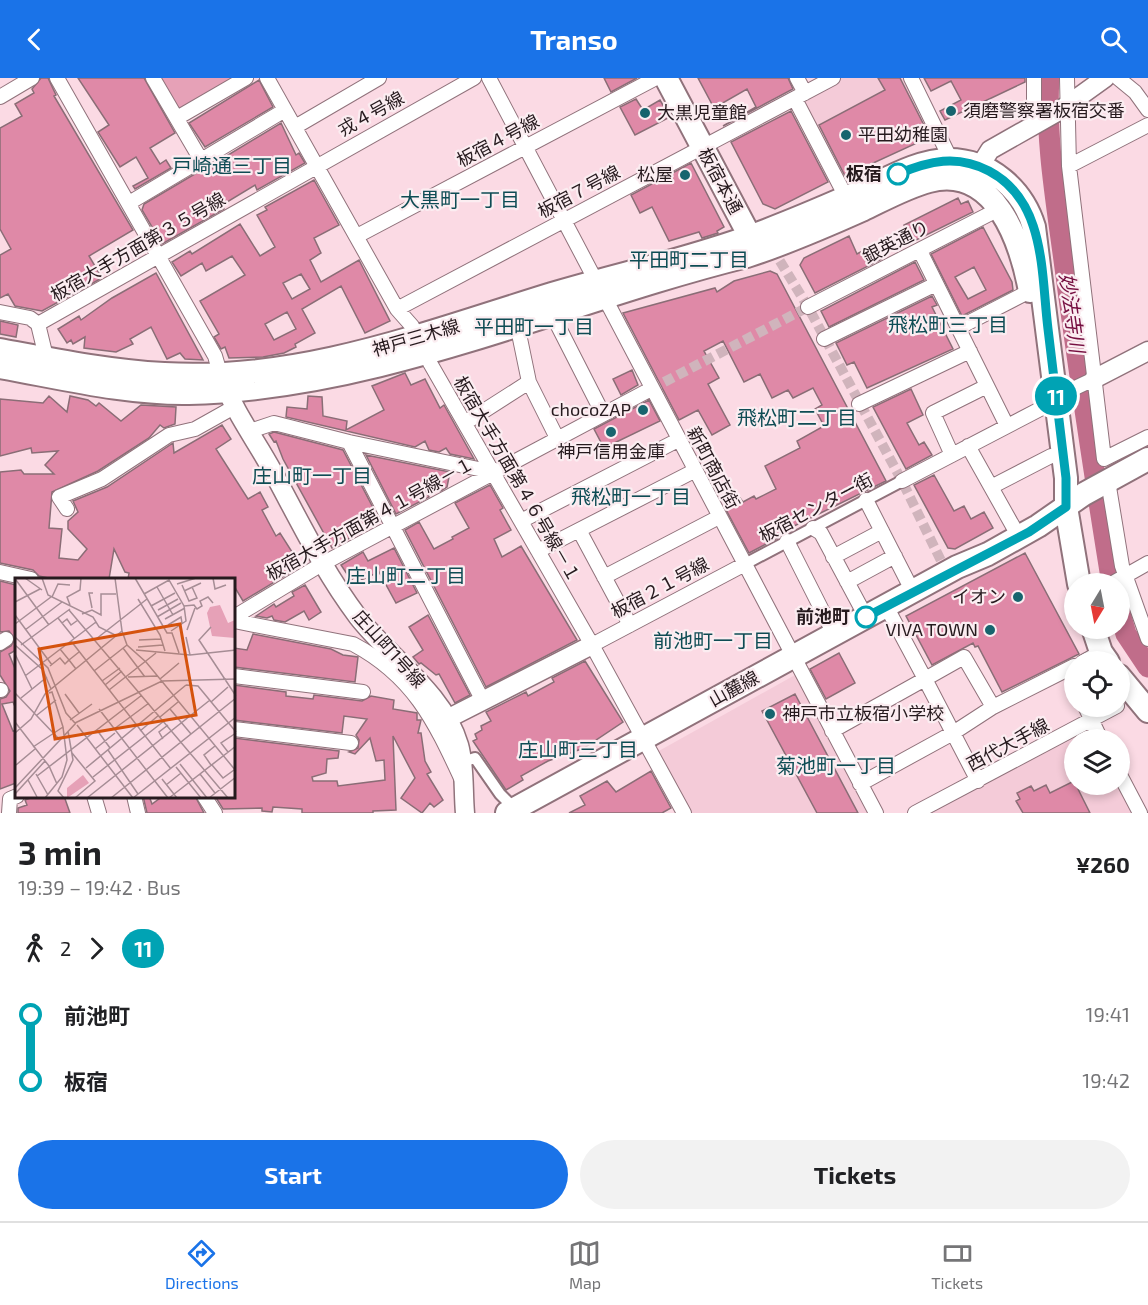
<!DOCTYPE html>
<html lang="en">
<head>
<meta charset="utf-8">
<style>
  body { margin:0; font-family:"Exo 2","Noto Sans JP",sans-serif; background:#f2f2f2; color:#202124; height:100vh; display:flex; flex-direction:column; font-size:22px; white-space:nowrap }
  * { box-sizing:border-box; margin:0 }
  p { font-size:20px; color:#757577 }
  .icon { flex:none; width:33px; height:33px; fill:none; stroke:currentColor; stroke-width:2; stroke-linecap:round; stroke-linejoin:round }
  .map { position:relative; height:735px; overflow:hidden }
  .drawer { display:flex; flex-direction:column; background:#fff; flex:1 }
  .drawer>* { flex:none }
  .badge { padding:0 12px; border-radius:20px; font-size:21px; line-height:39px }
  .needle { width:39px; rotate:190deg }
  .buttons { position:absolute; left:1064px; top:495px; display:grid; gap:12px }
  .buttons a { display:grid; place-items:center; width:66px; height:66px; border-radius:50%; background:#fff; box-shadow:0 3px 9px #0003; font-size:30px }
  .map>.badge { position:absolute; translate:-50% -50%; box-shadow:0 0 0 3px #fff }
  .legs { display:flex; align-items:center; gap:9px; height:66px; padding:0 18px; font-size:20px }
  .legs p { margin-inline-start:auto }
  .summary { display:flex; align-items:center; justify-content:space-between; height:102px; padding:0 18px }
  h1 { font-size:33px; font-weight:700; line-height:45px }
  .primary-button { display:flex; gap:12px; margin-top:auto; padding:12px 18px }
  .primary-button a { flex:1; height:69px; border-radius:36px; background:#1a73e8; color:#fff; font-size:24px; font-weight:700; line-height:69px; text-align:center }
  .primary-button a+a { background:#f2f2f2; color:#202124 }
  ul { padding:0 18px; list-style:none }
  li { display:flex; align-items:center; gap:21px; height:66px; font-size:22px }
  li i { display:grid; place-items:center; width:9px; height:100%; margin:0 8px; background:currentColor }
  li i::after { content:''; width:15px; height:15px; margin:-8px; border:4px solid; border-radius:50%; background:#fff }
  li p { margin-inline-start:auto }
  li:first-child i { background:linear-gradient(#0000 50%,currentColor 0) }
  li:last-child i { background:linear-gradient(currentColor 50%,#0000 0) }
  header { display:flex; justify-content:space-between; align-items:center; height:78px; padding:0 18px; background:#1a73e8; color:#fff; font-size:27px; font-weight:700 }
  .dock { display:flex; justify-content:space-around; align-items:center; height:84px; border-top:2px solid #e0e0e0; background:#fff; font-size:16px; color:#757577 }
  .dock a { display:grid; justify-items:center; gap:3px }
  .dock .selected { color:#1a73e8 }
  .map>svg:first-child { display:block }
  .built { fill:#f4cbd8 }
  .green { fill:#e6a1b7 }
  .water { fill:#c06d8a }
  .lines { fill:none; stroke-linecap:round; stroke-linejoin:round }
  .river { stroke:#c06d8a; stroke-width:21 }
  .building { fill:#df89a7; stroke:#8a6d76; stroke-width:1.5; fill-rule:evenodd }
  .pedestrian-tunnel { stroke:#d0b4bc; stroke-width:10; stroke-dasharray:10 5; stroke-linecap:butt }
  .pedestrian-casing { stroke:#90727b; stroke-width:14 }
  .minor-casing { stroke:#90727b; stroke-width:16 }
  .tertiary-casing { stroke:#90727b; stroke-width:21 }
  .primary-casing { stroke:#90727b; stroke-width:26 }
  .pedestrian { stroke:#fff; stroke-width:10 }
  .minor { stroke:#fff; stroke-width:14 }
  .tertiary { stroke:#fff; stroke-width:18 }
  .primary { stroke:#fff; stroke-width:22 }
  .line-1-casing { stroke:#fff; stroke-width:14 }
  .line-1 { stroke:#00a3b4; stroke-width:9 }
  .poi-dot { fill:#17646e; stroke:#fbedf1; stroke-width:2 }
  .stop-1-dot { fill:#fff; stroke:#00a3b4; stroke-width:3 }
  .labels { text-anchor:middle; stroke-width:4.5; stroke-linejoin:round; paint-order:stroke }
  .poi-label { font-size:18px; fill:#261a1e; stroke:#fbedf1; text-anchor:start }
  .street-label { font-size:18px; fill:#261a1e; stroke:#fbedf1 }
  .stop-label { font-size:18px; font-weight:bold; fill:#261a1e; stroke:#fbedf1; text-anchor:end }
  .neighbourhood-label { font-size:20px; fill:#0e4c54; stroke:#fbedf1 }
  .water-label { font-size:20px; font-style:italic; fill:#760f41; stroke:#fbedf1 }
  .inset-road { fill:none; stroke:#a68d95; stroke-width:1.5 }
  .view { fill:#d5530e; fill-opacity:0.15; stroke:#d5530e; stroke-width:3 }
  .inset-edge { fill:none; stroke:#261a1e; stroke-width:3 }
</style>
</head>
<body>
<header><svg class="icon" aria-label="back" viewBox="0 0 24 24"><path d="M15 5l-7 7 7 7"/></svg>Transo<svg class="icon" aria-label="search" viewBox="0 0 24 24"><circle cx="10" cy="10" r="6"/><path d="M15 15l6 6"/></svg></header>
<div class="map">
<svg width="1148" height="735" viewBox="0 0 1148 735">
  <rect width="100%" height="100%" fill="#fbdae4"/>
  <path class="built" d="M840,0H904L922,33L829,81L798,22Z
    M795,597L867,735H692L657,674Z
    M1082,656L1094,661L1074,662V706L1117,707L1132,735H929Z"/>
  <path class="green" d="M160,0H240L179,34Z"/>
  <path class="water" d="M1039,0H1057L1056,20L1038,33Z"/>
  <g class="lines">
    <path class="river" d="M1049,0C1045,62 1057,128 1065,190C1079,296 1095,401 1112,506
      M1119,532L1126,556L1148,589"/>
  </g>
  <path class="building" d="M41,0H48L56,17L54,18L133,152L89,178L102,200L42,233L15,228L8,216L0,220V177L11,171L0,151V50L22,38L15,26L34,15L32,11Z
    M78,0H144L175,55L150,70L160,86L166,82L171,90L135,111L133,108L148,100L136,79L120,89L98,54L109,47Z
    M604,0H637L611,14Z
    M698,0H788L793,11L723,48L756,29L747,11L714,30Z
    M878,0H900L930,59L845,98L819,47L885,12Z
    M924,0H1025V4L945,42L940,33L961,22L951,3L931,13Z
    M259,2L273,29L205,69L189,45Z
    M636,21L643,32L660,22L670,39L635,57L620,29Z
    M791,33L828,104L775,131L763,126L731,64Z
    M281,45L296,77L299,75L305,85L257,112L255,107L222,127L224,131L162,166L142,132L144,126L210,87L212,90L230,80L228,77Z
    M691,85L724,149L717,153L718,155L702,160L699,154L669,163L652,129L640,135L631,117Z
    M314,102L339,147L314,160L321,175L310,182L321,204L359,182L390,243L365,255L341,208L302,231L315,255L295,266L296,269L284,275L263,279L229,280L225,269L221,271L214,259L219,256L200,223L245,197L232,178L206,193L202,185L181,198L172,184L190,173L192,176L240,146L260,178L275,169L257,137L267,132L265,129ZM301,196L310,211L292,221L283,205ZM287,234L296,251L274,262L265,246Z
    M958,120L961,126L968,123L973,134L912,164L904,147Z
    M983,149L1012,204L1013,212L962,238L931,176ZM974,189L986,212L968,221L955,199Z
    M849,158L857,176L875,166L882,181L815,215L800,187L804,180Z
    M915,184L924,202L829,249L821,233Z
    M770,193L777,196L886,403L792,449L793,452L749,475L724,428L740,420L743,424L754,418L756,421L776,411L765,388L800,370L797,363L824,348L815,331L822,327L813,310L793,320L788,312L772,320L760,296L744,304L723,263L704,273L719,300L708,306L730,347L712,357L698,332L679,342L623,235L715,210L717,214L734,203Z
    M156,195L203,282L185,281L180,275L167,281L151,249L130,261L133,266L116,274L84,270L85,259L73,266L71,262L67,265L58,251L79,238L81,242L112,220Z
    M932,218L937,227L932,229L953,271L867,310L854,284L847,287L836,265Z
    M0,243L18,247L16,259L0,256Z
    M632,292L638,307L621,317L613,301Z
    M405,295L411,307L425,301L440,330L444,327L474,381L450,376L446,370L439,374L429,372L425,363L415,369L286,339L287,329L307,331L308,318L322,319L323,338L347,343L346,352L384,332L372,308Z
    M911,311L923,337L907,345L919,367L924,364L932,377L906,391L873,329Z
    M49,318L67,334L70,318L88,322L96,328L99,325L121,343L141,327L176,329L175,346L164,350L160,347L149,360L98,393L52,414L49,450L62,451L59,480L78,482L87,471L68,451V443L78,434L73,423L107,409L173,365L174,375L222,347L231,361L216,371L248,421L260,414L268,429L262,432L276,458L280,455L301,488L243,523L234,508V501H128L129,495L125,494L114,471L109,501H53L39,498L33,492L0,485V394L21,392L24,396H54L45,387L58,373L32,375L31,370L0,378V321L43,325Z
    M649,322L660,343L604,370L594,351Z
    M274,354L343,372L380,443L332,470L283,381L276,363L274,364L269,356Z
    M366,377L450,394L447,409L441,413L424,410L429,419L396,436Z
    M934,397L954,433L964,428L971,441L984,434L993,450L955,471L948,470L914,407Z
    M490,407L503,430L500,432L511,452L494,461L502,479L521,468L577,562L486,609L405,452L419,444L434,471L453,461L452,459L469,450L455,425Z
    M394,470L417,515L396,525L379,494L361,502L358,497L351,502L341,487L363,474L368,483Z
    M1025,475L1079,576L1002,614L978,568L975,569L973,565L932,587L906,538Z
    M0,503L16,507V572L9,576L16,593V631L13,624L2,626L13,653L16,652V705L0,711V621L6,619L10,613L0,597V574L11,568L15,561L9,553L0,554Z
    M305,507L321,534L309,542L304,533L285,544L274,542L272,538L267,540L256,538L274,526L276,529L294,518L292,514Z
    M428,537L470,617L455,625L439,596L436,597L421,585L419,586L413,579L423,572L409,549Z
    M253,556L331,571L343,577L358,579L355,604L234,589V570L247,572Z
    M839,575L855,605L826,621L810,591Z
    M585,583L623,644L584,670L548,683L521,698L523,702L506,712L473,663L477,661L475,656L482,652L481,648L491,643L486,634L526,614L528,618L554,604L552,600Z
    M234,607L286,614V618L313,621L314,617L362,623L371,618L394,622L393,631L417,635V642H421L418,655H421L425,683L431,694L427,696L443,722L434,729L430,725L422,735L401,720L415,700L393,658L396,732L373,733V735H302V731L273,729L272,734L262,733V730L223,731L215,718H234V660L339,673L338,680L327,681L326,695L312,699L313,703H337L338,708L385,702L384,682L376,683L370,660L355,676L349,674L358,670L359,662L356,657L367,641L344,638L342,655L234,642Z
    M795,616L858,735H817L762,633Z
    M651,693L671,730L662,735H569L585,727L580,718L607,703L616,714Z
    M1074,703L1090,735H1023L1016,723L1020,721L1017,715L1031,708L1034,713L1046,707L1050,715Z
    M36,718H64L70,735H18V730L27,727L25,722Z
    M143,718H149L152,726L163,718H195L204,735H147Z"/>
  <g class="lines">
    <path class="pedestrian-tunnel" d="M772,170L808,229L902,403L947,495
      M651,311L808,229"/>
    <defs>
      <path id="pedestrian" d="M745,486L902,403
        M462,684L475,680L500,716L515,731"/>
      <path id="minor" d="M57,0L215,278L220,295
        M153,0L201,82
        M267,0L397,231L412,248L430,285L592,567L684,735
        M489,0L876,735
        M797,0L805,15
        M911,0L951,82
        M1067,0L1069,88L1104,381L1148,359
        M1118,0L1135,14L1148,32
        M0,19L32,0
        M795,21L846,119
        M177,40L246,0
        M1034,48V0
        M295,49L379,0
        M1069,88L1148,47
        M129,125L285,32
        M357,158L656,0
        M920,173L1007,348
        M808,229L1001,130
        M397,231L833,0
        M0,234L30,240L38,246
        M552,236L603,336
        M38,246L474,0
        M38,246L46,279
        M517,246L529,304L557,360
        M958,250L1030,213
        M824,261L936,206
        M1056,319L1094,301
        M859,326L970,273
        M465,345L529,304
        M250,353L274,345L349,364L493,394
        M349,364L483,623
        M968,368L1019,459
        M952,377L933,335L987,308
        M902,403L1044,329
        M1108,403L1122,488L1148,561
        M991,409L1051,378
        M866,422L913,514
        M67,431L59,419L102,401L169,357L195,351L236,328
        M521,443L678,362
        M813,450L821,455L866,539
        M579,452L630,547
        M787,463L834,556
        M538,473L694,393
        M833,479L882,453
        M0,494L31,501
        M604,499L719,439
        M847,504L895,478
        M1111,506L1148,485
        M886,528L925,601L964,579L993,629L1074,588
        M234,539L322,486L651,311
        M234,543L353,566C413,598 434,642 461,700
        M0,565L6,561
        M592,567L745,486
        M1083,584L1101,574
        M234,598L363,614
        M0,612H1
        M1085,628L1101,662
        M234,651L351,665
        M832,653L925,601L978,703
        M1119,695L1140,735
        M860,706L953,655L993,629
        M94,718L99,735
        M134,718L138,735
        M204,718L215,735
        M9,735L10,721L17,718
        M915,735L1117,628"/>
      <path id="tertiary" d="M971,95L980,88L990,72L1059,33L1105,0
        M1094,301L1148,273
        M223,302C234,334 257,364 273,394C300,444 324,494 358,539C390,580 444,615 459,667C465,688 463,713 465,735
        M447,641L592,567"/>
      <path id="primary" d="M666,0L756,170
        M0,272C54,282 109,293 164,296C300,304 425,255 552,216C616,197 681,183 743,161C784,147 822,130 861,113C889,100 919,82 949,82C990,82 1023,112 1034,149L1066,400V429L1079,506
        M0,289C62,300 126,316 189,315C383,310 561,224 747,178C787,165 824,149 862,132C883,122 906,109 929,103C995,85 1021,165 1030,213
        M1093,550L1101,574L1108,584
        M1119,598L1148,633
        M507,735L957,489L988,476L1038,448L1084,416L1148,381"/>
    </defs>
    <use href="#pedestrian" class="pedestrian-casing"/>
    <use href="#minor" class="minor-casing"/>
    <use href="#tertiary" class="tertiary-casing"/>
    <use href="#primary" class="primary-casing"/>
    <use href="#pedestrian" class="pedestrian"/>
    <use href="#minor" class="minor"/>
    <use href="#tertiary" class="tertiary"/>
    <use href="#primary" class="primary"/>
  </g>
  <g class="lines">
    <defs>
      <path id="line-1" d="M866,539L1029,454L1066,429V400C1060,351 1054,301 1048,251C1041,195 1046,123 989,93C957,76 929,83 898,96"/>
    </defs>
    <use href="#line-1" class="line-1-casing"/>
    <use href="#line-1" class="line-1"/>
  </g>
  <g class="poi-dot">
    <circle cx="951" cy="33" r="6"/>
    <circle cx="645" cy="35" r="6"/>
    <circle cx="846" cy="57" r="6"/>
    <circle cx="685" cy="97" r="6"/>
    <circle cx="643" cy="332" r="6"/>
    <circle cx="611" cy="354" r="6"/>
    <circle cx="1018" cy="519" r="6"/>
    <circle cx="990" cy="552" r="6"/>
    <circle cx="770" cy="636" r="6"/>
  </g>
  <g class="stop-1-dot">
    <circle cx="898" cy="96" r="10"/>
    <circle cx="866" cy="539" r="10"/>
  </g>
  <g class="labels">
    <g class="poi-label">
      <text x="963" y="39">須磨警察署板宿交番</text>
      <text x="657" y="41">大黒児童館</text>
      <text x="858" y="63">平田幼稚園</text>
      <text x="673" y="103" text-anchor="end">松屋</text>
      <text x="631" y="338" text-anchor="end">chocoZAP</text>
      <text x="611" y="380" text-anchor="middle">神戸信用金庫</text>
      <text x="1006" y="525" text-anchor="end">イオン</text>
      <text x="978" y="558" text-anchor="end">VIVA TOWN</text>
      <text x="782" y="642">神戸市立板宿小学校</text>
    </g>
    <g class="street-label">
      <text transform="translate(371 36) rotate(-29)" y="6">戎４号線</text>
      <text transform="translate(498 63) rotate(-28)" y="6">板宿４号線</text>
      <text transform="translate(720 103) rotate(62)" y="6">板宿本通</text>
      <text transform="translate(579 114) rotate(-28)" y="6">板宿７号線</text>
      <text transform="translate(896 164) rotate(-27)" y="6">銀英通り</text>
      <text transform="translate(138 169) rotate(-30)" y="6">板宿大手方面第３５号線</text>
      <text transform="translate(416 260) rotate(-16)" y="6">神戸三木線</text>
      <text transform="translate(713 390) rotate(62)" y="6">新町商店街</text>
      <text transform="translate(517 401) rotate(60)" y="6">板宿大手方面第４６号線－１</text>
      <text transform="translate(816 430) rotate(-28)" y="6">板宿センター街</text>
      <text transform="translate(370 441) rotate(-29)" y="6">板宿大手方面第４１号線－１</text>
      <text transform="translate(660 510) rotate(-28)" y="6">板宿２１号線</text>
      <text transform="translate(389 571) rotate(48)" y="6">庄山町1号線</text>
      <text transform="translate(734 611) rotate(-29)" y="6">山麓線</text>
      <text transform="translate(1008 667) rotate(-28)" y="6">西代大手線</text>
    </g>
    <g class="stop-label">
      <text x="882" y="102">板宿</text>
      <text x="850" y="545">前池町</text>
    </g>
    <g class="neighbourhood-label">
      <text x="232" y="95">戸崎通三丁目</text>
      <text x="460" y="129">大黒町一丁目</text>
      <text x="689" y="189">平田町二丁目</text>
      <text x="948" y="254">飛松町三丁目</text>
      <text x="534" y="256">平田町一丁目</text>
      <text x="797" y="347">飛松町二丁目</text>
      <text x="312" y="405">庄山町一丁目</text>
      <text x="631" y="426">飛松町一丁目</text>
      <text x="406" y="505">庄山町二丁目</text>
      <text x="713" y="570">前池町一丁目</text>
      <text x="578" y="679">庄山町三丁目</text>
      <text x="836" y="695">菊池町一丁目</text>
    </g>
    <g class="water-label">
      <text transform="translate(1072 235) rotate(82)" y="7">妙法寺川</text>
    </g>
  </g>
  <g transform="translate(15 500)">
    <rect width="220" height="220" fill="#fbdae4"/>
    <path d="M205,27L213,45L220,42V60L197,58L192,35L195,29ZM68,197L74,205L52,220V210Z" fill="#e6a1b7"/>
    <path class="inset-road" d="M10,0L27,12M27,0L33,17L78,39L84,49L102,58M120,0L152,55H157L164,75M198,0L200,11L211,7M1,2L34,47M162,6L181,0M167,7L174,23L182,20L177,9M142,9L158,37M169,13L186,5M129,16L154,2L169,28L171,43L156,53M37,19L43,6L55,7M123,21L145,57L150,73M0,24L25,11M55,27L52,19L65,12L66,0M136,28L160,15M169,28L179,27L182,31L187,28L185,23L193,19L198,25M77,30L74,15H78M54,32L213,220M143,32L163,21M67,36L77,32L86,37V16H101M0,37L37,87M142,39L166,25M43,40L59,60M150,41L170,30M47,45L52,41L56,47L63,42M0,46L36,19M153,47L166,39L167,45M196,49L184,62L221,118M10,52L47,24M172,52L180,30M107,53L112,67L131,84L221,193M0,59L33,90L51,135L60,145L147,103L221,101M171,59L175,77M81,61L132,21M124,62L146,61M56,63L156,191M0,67L28,92L36,111M6,67L55,31M123,69L148,67M108,70L130,99M45,71L54,82L64,74M121,72L175,77L221,72M0,76L17,111M35,88L45,80L50,86L54,82L61,91M79,93L112,67M10,98L81,44M113,99L143,98M145,101L164,85M87,103L105,90M90,107L107,93M171,107L183,108L221,154M94,112L141,75M0,115L44,161M50,116L64,135M6,120L32,99M196,124L213,109M84,131L153,220M155,131L176,156M22,137L41,122M145,139L163,124M55,142L77,126M0,144L34,188L42,206M62,147L118,220M99,151L134,125M82,152L95,170M125,153L144,137M0,155L16,141L30,116L107,53L100,0M148,161L144,154L153,147M18,169L48,149M80,171L100,155M93,172L123,216M213,174L206,165L221,155M57,175L80,203L60,220M165,186L192,220M1,187L20,171M196,187L189,177L200,168M197,187L208,200L219,192M161,189L186,220M71,190L171,107M21,196L33,217M185,196L200,215M22,198L127,117M78,199L149,143M147,201L162,220M13,202L22,219M151,207L166,195M0,210L61,145M0,216L30,183M30,220L47,199L52,182L48,149L37,114L34,115M49,220L43,213L58,182L53,153M72,220L195,122M96,220L221,120M118,220L221,139M154,220L221,168M194,220L221,199"/>
    <path class="view" d="M165,46L181,137L40,161L24,71Z"/>
    <rect width="220" height="220" class="inset-edge"/>
  </g>
</svg>
<div class="buttons">
<a><svg class="needle" viewBox="-14 -14 28 28"><path d="M0-13l5 13h-10z" fill="#e53935"/><path d="M0 13l5-13h-10z" fill="#757577"/></svg></a>
<a><svg class="icon" aria-label="locate" viewBox="0 0 24 24"><circle cx="12" cy="12" r="6"/><path d="M12 2v4M12 18v4M2 12h4M18 12h4"/></svg></a>
<a><svg class="icon" aria-label="layers" viewBox="0 0 24 24"><path d="M12 4l9 5-9 5-9-5zM3 14l9 5 9-5"/></svg></a>
</div>
<b class="badge" style="left:1056px;top:318px;background:#00a3b4;color:#fff">11</b>
</div>
<section class="drawer">
<div class="summary"><div><h1>3 min</h1><p>19:39 – 19:42 · Bus</p></div><b>¥260</b></div>
<div class="legs"><svg class="icon" aria-label="walk" viewBox="0 0 24 24"><circle cx="13" cy="4" r="2"/><path d="M13 8l-2 6 4 7M11 14l-3 7M7 12l3-4h3l4 4"/></svg>2<svg class="icon" aria-label="forward" viewBox="0 0 24 24"><path d="M9 5l7 7-7 7"/></svg><b class="badge" style="background:#00a3b4;color:#fff">11</b></div>
<ul>
<li><i style="color:#00a3b4"></i><b>前池町</b><p>19:41</p></li>
<li><i style="color:#00a3b4"></i><b>板宿</b><p>19:42</p></li>
</ul>
<div class="primary-button"><a>Start</a><a>Tickets</a></div>
</section>
<nav class="dock">
<a class="selected"><svg class="icon" aria-label="directions" viewBox="0 0 24 24"><path d="M12 3l9 9-9 9-9-9zM9 14v-3h6M13 9l2 2-2 2"/></svg>Directions</a>
<a><svg class="icon" aria-label="map" viewBox="0 0 24 24"><path d="M3 6l6-2 6 2 6-2v14l-6 2-6-2-6 2zM9 4v14M15 6v14"/></svg>Map</a>
<a><svg class="icon" aria-label="tickets" viewBox="0 0 24 24"><path d="M3 7h18v10H3zM15 7v10"/></svg>Tickets</a>
</nav>
</body>
</html>
